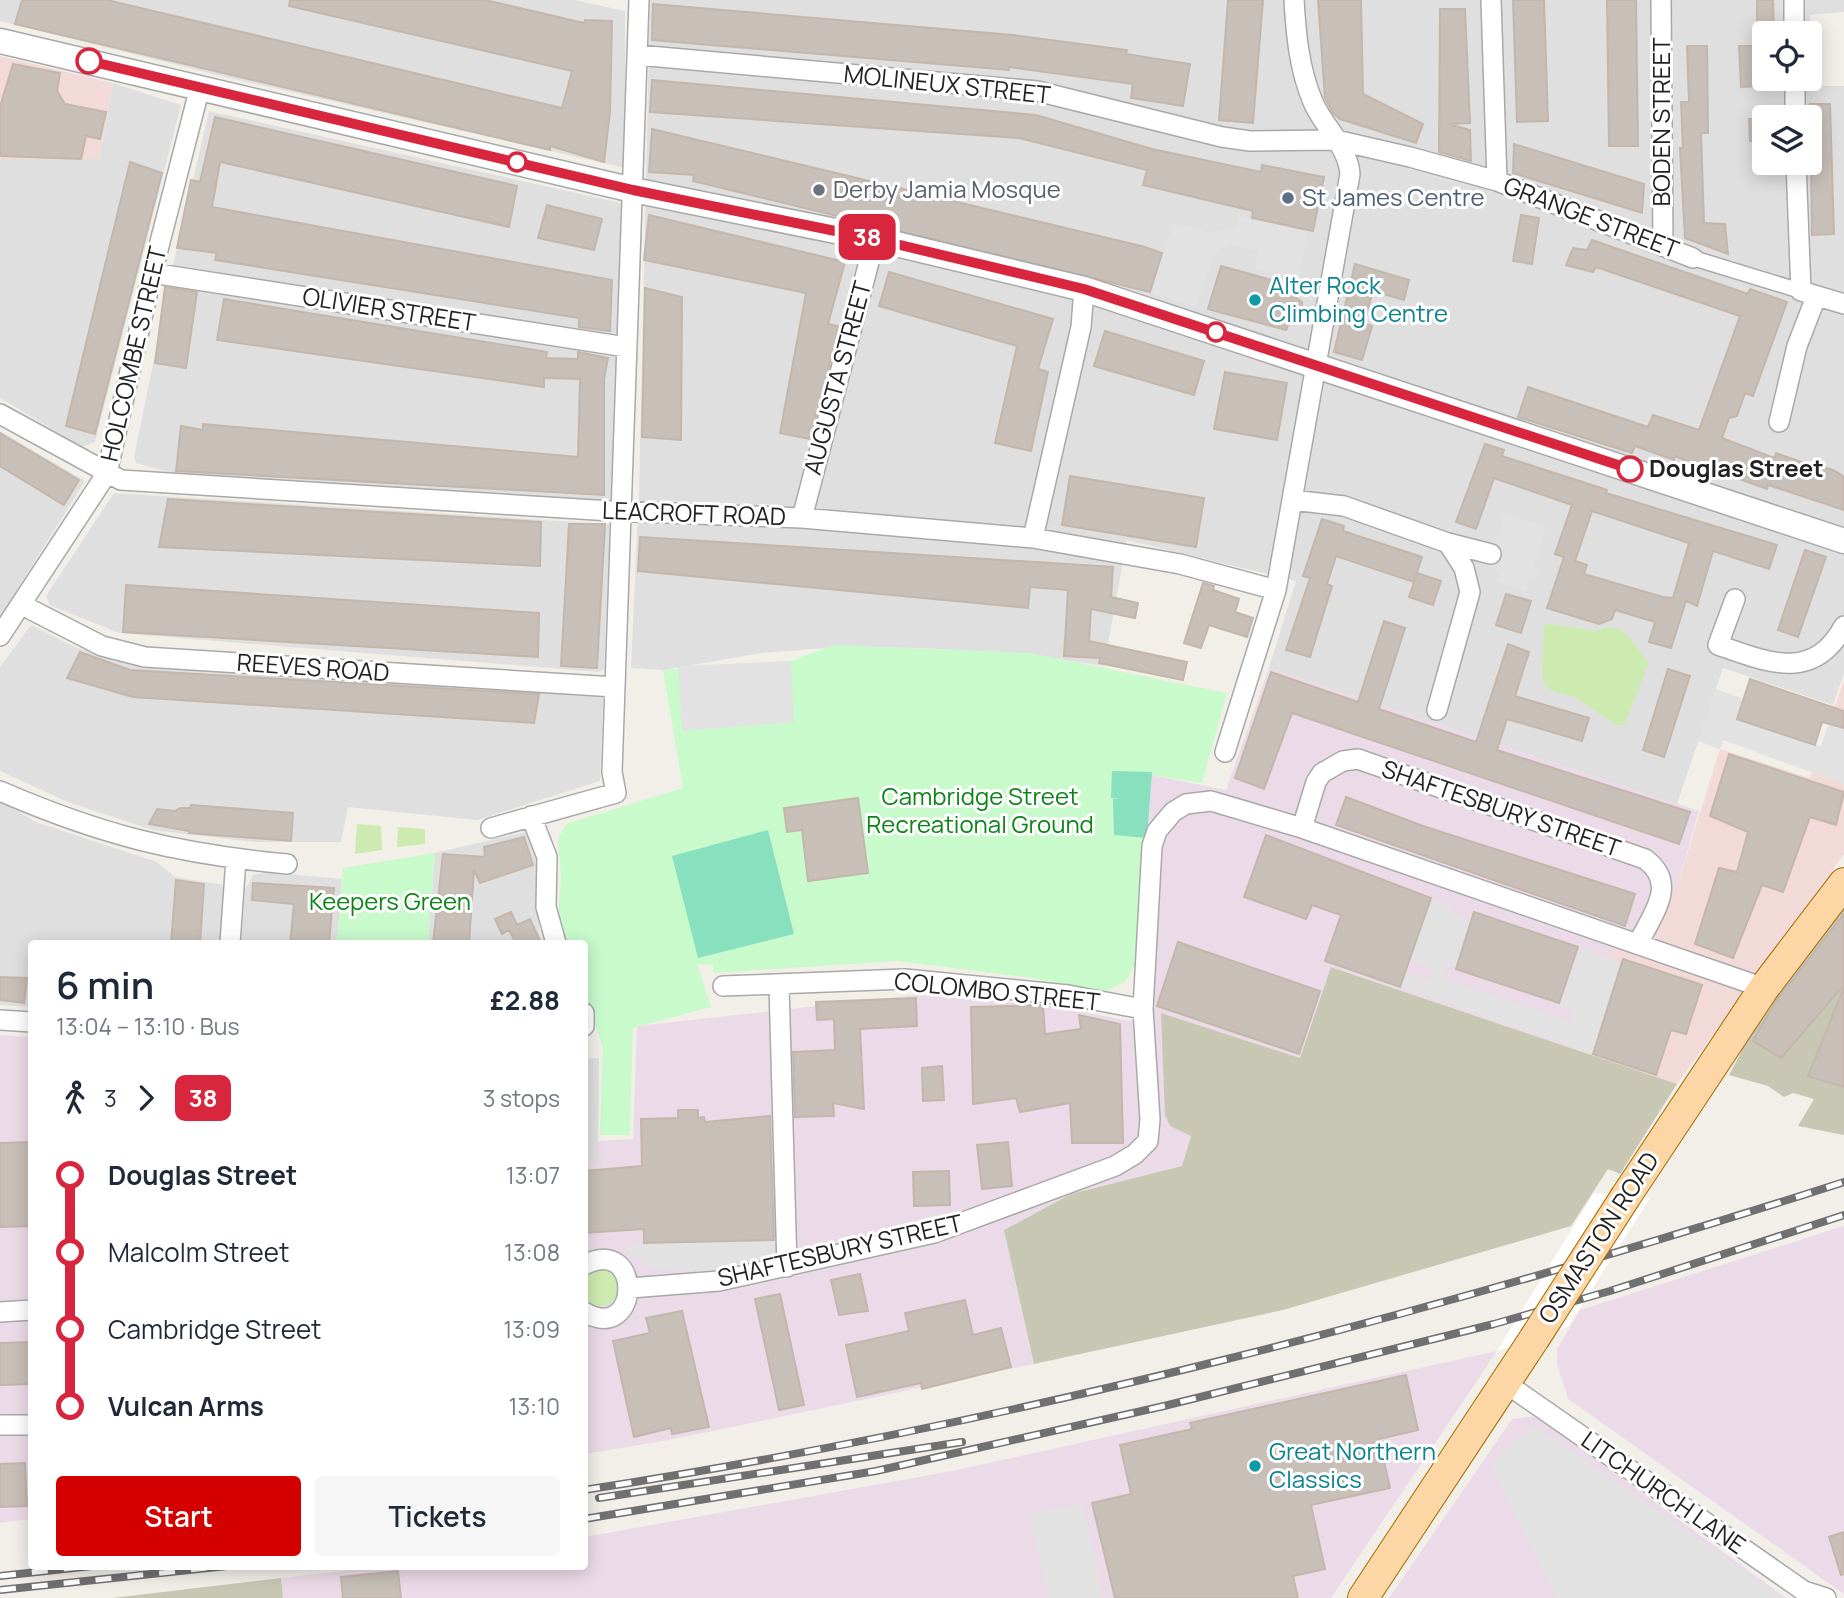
<!DOCTYPE html>
<html lang="en">
<head>
<meta charset="utf-8">
<style>
  body { margin:0; font-family:Manrope,sans-serif; background:#f6f6f7; color:#1f2937; height:100vh; display:flex; flex-direction:column; font-size:26px; white-space:nowrap }
  * { box-sizing:border-box; margin:0 }
  p { font-size:23px; color:#747a83 }
  .icon { flex:none; width:38px; height:38px; fill:none; stroke:currentColor; stroke-width:2; stroke-linecap:round; stroke-linejoin:round }
  .map { position:relative; flex:1; overflow:hidden }
  .drawer { position:absolute; left:28px; top:940px; width:560px; height:630px; display:flex; flex-direction:column; background:#fff; border-radius:7px; box-shadow:0 4px 18px #0003 }
  .drawer>* { flex:none }
  .badge { padding:0 14px; border-radius:10px; font-size:24px; line-height:46px }
  .tools { position:absolute; left:1752px; top:21px; display:grid; gap:14px }
  .tools a { display:grid; place-items:center; width:70px; height:70px; border-radius:7px; background:#fff; box-shadow:0 4px 18px #0003; font-size:35px }
  .map>.badge { position:absolute; translate:-50% -50%; box-shadow:0 0 0 4px #fff }
  .legs { display:flex; align-items:center; gap:10px; height:77px; padding:0 28px; font-size:23px }
  .legs p { margin-inline-start:auto }
  .overview { display:flex; align-items:center; justify-content:space-between; height:119px; padding:0 28px }
  h1 { font-size:38px; font-weight:600; line-height:52px }
  .button { display:flex; gap:14px; margin-top:auto; padding:14px 28px }
  .button a { flex:1; height:80px; border-radius:7px; background:#d40000; color:#fff; font-size:28px; font-weight:600; line-height:80px; text-align:center }
  .button a+a { background:#f6f6f7; color:#1f2937 }
  ul { padding:0 28px; list-style:none }
  li { display:flex; align-items:center; gap:24px; height:77px; font-size:26px }
  li i { display:grid; place-items:center; width:10px; height:100%; margin:0 9px; background:currentColor }
  li i::after { content:''; width:18px; height:18px; margin:-9px; border:5px solid; border-radius:50%; background:#fff }
  li p { margin-inline-start:auto }
  li:first-child i { background:linear-gradient(#0000 50%,currentColor 0) }
  li:last-child i { background:linear-gradient(currentColor 50%,#0000 0) }
  .map>svg:first-child { display:block }
  .residential { fill:#e0dfdf; fill-rule:evenodd }
  .commercial { fill:#f2dad9 }
  .industrial { fill:#ebdbe8 }
  .construction { fill:#c7c7b4 }
  .grass { fill:#cdebb0 }
  .park { fill:#c8facc }
  .pitch { fill:#88e0be }
  .parking { fill:#e2e2e2 }
  .pier { fill:#fff }
  .building { fill:#c7bfb8; stroke:#c4b6ab; stroke-width:2; fill-rule:evenodd }
  .lines { fill:none; stroke-linecap:round; stroke-linejoin:round }
  .pedestrian-casing { stroke:#a9a9a9; stroke-width:17 }
  .minor-casing { stroke:#a9a9a9; stroke-width:22 }
  .tertiary-casing { stroke:#a9a9a9; stroke-width:27 }
  .primary-casing { stroke:#a06b00; stroke-width:32 }
  .pedestrian { stroke:#fff; stroke-width:14 }
  .minor { stroke:#fff; stroke-width:19 }
  .tertiary { stroke:#fff; stroke-width:24 }
  .primary { stroke:#fcd6a4; stroke-width:30 }
  .rail-casing { stroke:#707070; stroke-width:8 }
  .rail { stroke:#fff; stroke-width:5; stroke-dasharray:16; stroke-linecap:butt }
  .primary-bridge-casing { stroke:#a06b00; stroke-width:32; stroke-linecap:butt }
  .primary-bridge { stroke:#fcd6a4; stroke-width:30 }
  .line-1-casing { stroke:#fff; stroke-width:16 }
  .line-1 { stroke:#d7263d; stroke-width:10 }
  .stop-1-dot { fill:#fff; stroke:#d7263d; stroke-width:3.5 }
  .worship-dot { fill:#6b7280; stroke:#fff; stroke-width:2.5 }
  .service-dot { fill:#5c6f8a; stroke:#fff; stroke-width:2.5 }
  .culture-dot { fill:#0f9aa8; stroke:#fff; stroke-width:2.5 }
  .labels { text-anchor:middle; stroke-width:6; stroke-linejoin:round; paint-order:stroke }
  .street-label { font-size:24px; fill:#222; stroke:#fff }
  .worship-label { font-size:24px; fill:#5b616d; stroke:#fff; text-anchor:start }
  .service-label { font-size:24px; fill:#4e5e75; stroke:#fff; text-anchor:start }
  .culture-label { font-size:24px; fill:#0d838f; stroke:#fff; text-anchor:start }
  .stop-label { font-size:24px; font-weight:bold; fill:#222; stroke:#fff; text-anchor:start }
  .park-label { font-size:24px; fill:#0c8416; stroke:#fff }
</style>
</head>
<body>
<div class="map">
<svg width="1844" height="1598" viewBox="0 0 1844 1598">
  <rect width="100%" height="100%" fill="#f2efe9"/>
  <path class="residential" d="M0,0H574L625,11V168L217,75L0,21Z
    M650,0H1844V12L1810,15V86H1844V673L1833,705L1723,668L1677,804L1269,668L1296,581L1127,540L1104,666L1026,654L919,648L837,647L762,653L663,670L631,668L639,492ZM1764,33H1810V79H1764ZM1764,117H1810V163H1764Z
    M113,83L181,105L95,442L82,447L0,398V159H99Z
    M209,111L621,203L618,339L172,270Z
    M170,281L617,350L612,497L606,501L405,491L176,474L136,463L134,457Z
    M0,431L85,481L0,617Z
    M114,493L610,524L604,669L599,672L119,633L50,605L46,596Z
    M31,625L77,648L135,664L603,697L600,781L477,820L348,807L341,842H254L152,830L68,802L0,771V667Z
    M0,801L36,822L157,862L175,877L225,885L222,943H32L31,1007L0,1005Z
    M529,831L538,852L539,932L544,943H428L435,853Z
    M265,872L342,879L337,943H241L245,890L253,875Z
    M584,1058H599L598,1162L585,1163Z"/>
  <path class="commercial" d="M0,56L113,83L99,159H0Z
    M1844,680V854L1677,1084L1579,1051L1613,946L1641,954L1678,883L1720,749L1810,778Z"/>
  <path class="industrial" d="M1269,668L1699,811L1678,883L1641,954L1613,946L1579,1051L1332,967L1300,1058L1161,1013L1170,1126L1191,1135L1182,1166L1071,1194L1004,1230L1034,1364L669,1440L585,1454V1163L598,1162L597,1141L633,1139L637,1026L916,995L1044,1005L1137,1022L1151,775L1226,790Z
    M0,1035L32,1037L31,1519L0,1523Z
    M1844,1226V1594L1568,1399L1557,1364V1349L1580,1310Z
    M1497,1351L1331,1598H283L281,1578L386,1566H584L585,1537L952,1471Z
    M1537,1416L1786,1598H1389L1512,1419Z"/>
  <path class="construction" d="M1844,905V1135L1798,1126L1814,1099L1793,1093L1784,1097L1768,1086L1729,1075L1778,982Z
    M1331,967L1677,1084L1620,1174L1608,1169L1571,1226L1283,1310L1034,1364L1004,1230L1071,1194L1182,1166L1191,1136L1170,1126L1165,1115L1161,1013L1300,1058Z
    M281,1578L283,1598H112Z"/>
  <path class="grass" d="M1551,624L1596,631L1608,627L1618,629L1627,634L1649,663L1624,725H1616L1575,697L1556,692L1545,686L1542,675L1544,625Z
    M357,824L381,826L382,850L355,854Z
    M398,827L425,829V844L397,847Z
    M583 1288a18 18 0 1 1 36 0a18 18 0 1 1-36 0Z"/>
  <path class="park" d="M834,645L1030,653L1227,693L1202,783L1151,775L1135,965L1126,981L1105,992L1032,978L897,961L713,973V965L697,964L711,1007L633,1028L630,1135H600L603,1047L585,995L584,943H566L558,919L561,877L558,839L566,824L683,788L663,670L791,661Z
    M435,853L428,943H337L343,868Z"/>
  <path class="pitch" d="M1112,771L1152,772L1147,838L1114,835L1113,799H1121L1111,798Z
    M768,830L794,934L698,958L672,856Z"/>
  <path class="parking" d="M1238,216L1307,232L1300,281L1255,268L1258,251L1229,244L1215,254L1197,307L1152,292L1173,223L1211,233L1236,227Z
    M1504,514L1546,527L1534,566L1539,569L1535,580L1529,579L1526,591L1497,582L1501,571L1487,566Z
    M791,661L794,722L682,731L678,666Z
    M1716,689L1744,699L1738,719L1814,745L1821,746L1828,725L1844,729V784L1723,740L1720,749L1698,741Z
    M1431,898L1454,906L1451,914L1471,921L1456,968L1445,966L1443,979L1571,1022L1573,1010L1560,1006L1578,947L1622,964L1593,1054L1400,987L1405,973L1430,980L1433,969L1410,960Z
    M775,1240L772,1257L703,1273L656,1269L624,1251L631,1245L645,1243Z
    M1533,1425L1784,1598H1556L1491,1464Z
    M1082,1503L1104,1598H1049L1029,1515Z"/>
  <path class="pier" d="M1594,1193L1650,1198L1568,1327L1497,1351Z"/>
  <path class="building" d="M22,0H107L562,108L572,71L289,6L290,0H485L584,23L585,20L612,21L610,112L604,162L550,146V150L15,24Z
    M1228,0H1263L1253,123L1219,120Z
    M1318,0H1361L1363,94L1423,124L1416,143L1340,119L1333,113L1325,98Z
    M1513,0H1544L1548,121L1517,122Z
    M1607,0H1636L1638,146H1609Z
    M1757,0H1773L1774,33H1757Z
    M653,4L1013,35L1127,50L1126,54L1190,64L1183,106L1131,98L1133,84L1009,67V70L652,40Z
    M1440,9H1465L1470,123L1449,124L1470,130L1471,161L1439,152Z
    M1687,46H1707L1708,133H1701L1704,223L1725,224L1728,254L1685,238L1680,148H1683L1681,102H1689Z
    M1739,46H1764V86L1741,87Z
    M13,64L60,73L57,91L65,104L106,112L100,139L86,136L81,159L0,156V107Z
    M652,80L1036,115L1152,149L1261,172L1262,165L1324,177L1313,231L1252,218L1253,211L1143,185L1147,170L1019,138L650,112Z
    M1810,104H1830L1834,234L1812,235Z
    M215,117L517,186L509,227L220,162L212,207L612,280L610,331L579,327V318L215,260L217,253L177,248L191,180L200,182Z
    M1749,119H1764V142L1750,141Z
    M652,129L1145,247L1162,253L1150,292L693,181L694,175L649,172Z
    M1514,144L1644,184L1642,213L1513,173Z
    M130,162L162,173L95,434L66,426Z
    M547,205L602,219L594,250L538,238Z
    M649,215L845,262L828,324L838,326L835,343L810,439L780,433L806,293L644,260Z
    M1521,215L1539,218L1532,264L1513,261Z
    M1592,240L1748,294L1750,289L1787,302L1753,396L1745,393L1737,416L1729,418L1722,438L1774,458L1776,453L1818,468L1819,465L1835,471L1844,477V510L1768,485L1767,489L1728,475L1727,478L1675,456L1674,460L1635,446L1632,453L1518,417L1528,387L1648,427L1653,415L1699,430L1740,316L1596,267L1593,272L1566,265L1573,248L1587,250Z
    M1355,264L1409,280L1404,300L1373,291L1364,323L1372,326L1362,360L1334,352Z
    M1221,266L1297,287L1295,297L1302,302V315L1290,321L1286,330L1208,309Z
    M889,272L1053,319L1038,369L1048,372L1031,451L995,443L1017,346L879,306Z
    M165,287L197,292L186,368L155,363Z
    M645,288L682,297L681,440L642,437Z
    M224,299L547,352L546,358L578,359V352L608,358L604,379V495L176,471L181,426L203,430V424L578,457L580,379L544,378V387L217,340Z
    M1105,331L1204,361L1194,395L1094,366Z
    M1225,372L1287,383L1277,440L1214,429Z
    M0,433L79,480L64,505L0,466Z
    M1485,444L1504,450L1502,456L1607,490L1606,493L1777,545L1769,569L1713,551L1697,606L1686,601L1671,648L1649,642L1655,622L1615,610L1612,619L1599,624L1547,608L1564,557L1555,554L1572,505L1494,478L1476,529L1456,522ZM1592,511L1689,543L1673,598L1663,597L1584,574L1587,565L1575,561Z
    M1070,476L1204,498L1196,547L1062,525Z
    M168,499L541,522L540,566L159,547Z
    M1322,519L1344,526L1343,531L1422,557L1414,582L1336,556L1327,584L1332,586L1310,657L1286,650L1310,578L1303,576Z
    M569,524H605L597,668L561,666Z
    M640,537L1113,567L1111,597L1138,603L1135,618L1091,609L1089,641L1187,662L1183,680L1099,663L1100,658L1064,656L1068,590L1030,587L1028,608L638,571Z
    M1805,550L1826,557L1798,637L1778,630Z
    M1417,573L1441,581L1433,605L1409,597Z
    M1203,583L1214,586L1213,590L1239,599L1235,612L1253,618L1247,637L1209,625L1201,648L1184,643Z
    M126,585L539,613L538,657L123,632Z
    M1506,594L1531,601L1521,633L1496,625Z
    M1384,621L1405,628L1379,709L1476,742L1508,644L1529,652L1515,696L1589,718L1582,741L1507,719L1497,750L1690,812L1679,844L1292,713L1264,789L1235,778L1271,672L1358,702Z
    M80,652L130,670L539,694L534,723L133,697L67,678Z
    M1668,669L1690,676L1664,757L1643,750Z
    M1750,679L1844,711V728L1822,722L1815,745L1737,719Z
    M1729,754L1844,792L1836,825L1810,817L1783,892L1762,885L1733,958L1695,944L1719,868L1737,872L1748,832L1710,816Z
    M1346,797L1423,826L1635,894L1625,926L1336,825Z
    M858,798L868,873L808,881L802,830L787,832L784,808Z
    M191,805L293,813L291,841L189,833V831L149,824L157,809L175,811L180,808H190Z
    M1266,835L1431,898L1400,987L1325,961L1341,915L1312,905L1306,919L1244,897Z
    M524,837L533,865L480,883L474,870L469,943H433L443,854L485,857L484,847Z
    M176,880L204,884L200,943H171Z
    M253,883L334,888L329,943H290L294,904L252,900Z
    M511,912L517,925L530,919L541,943H516L509,930L502,934L495,919Z
    M1474,912L1578,947L1559,1003L1456,969Z
    M1844,914V985L1781,1058L1753,1041L1778,998Z
    M1178,942L1320,991L1299,1054L1157,1006Z
    M1623,959L1702,985L1686,1034L1671,1030L1656,1075L1593,1054Z
    M0,977L27,978L24,1003L0,1000Z
    M1844,987V1087L1808,1076Z
    M916,998L917,1026L860,1029L864,1109L833,1103L834,1116L795,1117L793,1052L835,1050L834,1019L817,1020L816,1002Z
    M1043,1005L1045,1034L1081,1029L1079,1015L1120,1024L1123,1143H1072L1070,1103L1020,1112L1016,1098L973,1104L971,1007Z
    M942,1066L944,1100L923,1101L922,1068Z
    M678,1110H698V1118L704,1117L705,1122L770,1116L774,1240L644,1243V1229L584,1233V1171L642,1166L641,1119L678,1118Z
    M32,1142V1226L0,1227V1143Z
    M1008,1142L1012,1186L982,1189L977,1145Z
    M949,1171L950,1205L914,1206L913,1172Z
    M860,1274L868,1311L839,1315L831,1280Z
    M780,1294L804,1405L779,1410L755,1299Z
    M965,1300L973,1335L1001,1328L1011,1367L922,1389L921,1383L857,1397L846,1345L909,1331L905,1313Z
    M682,1311L709,1427L672,1434L671,1428L634,1437L613,1341L650,1333L646,1318Z
    M32,1342V1384L0,1385V1343Z
    M1406,1375L1418,1430L1379,1439L1390,1488L1311,1505L1325,1569L1293,1576L1298,1598H1115L1092,1503L1131,1494L1120,1445L1192,1429L1190,1423Z
    M25,1463L27,1506L0,1507V1464Z
    M1844,1532V1574L1841,1575L1829,1537Z
    M398,1571L401,1598H343L341,1577Z"/>
  <g class="lines">
    <defs>
      <path id="pedestrian" d="M1693,258L1801,291"/>
      <path id="minor" d="M1491,0L1497,181
        M1661,0L1663,245
        M1794,0V33
        M638,55L1037,91L1222,137L1250,141L1336,140L1410,157L1497,181L1693,258
        M1795,79V117
        M1796,163L1801,291L1844,304
        M152,273L626,347
        M0,414L121,480L611,511L802,518L1033,538L1180,564L1276,590
        M1779,422L1797,346L1816,297
        M1292,500L1344,506L1448,543L1491,554
        M802,518L875,239
        M1033,538L1081,327L1084,289
        M1735,599L1718,645C1767,662 1813,683 1844,626
        M22,605L102,646L145,657L615,687
        M0,636L107,473L152,273L200,87
        M1437,710L1470,592L1464,568L1448,543
        M1225,752L1276,590L1350,174C1348,146 1323,126 1313,102C1299,69 1296,34 1294,0
        M0,791C101,835 178,854 287,864
        M531,816L547,857L546,907L556,943
        M491,828L616,793L612,772L639,0
        M1302,828L1316,782L1322,773L1343,761L1358,759L1645,859C1679,884 1652,914 1638,944
        M230,943L236,859
        M723,986L905,979L1068,995L1143,1009
        M779,986L787,1267
        M584,1013V1026
        M0,1020L32,1022
        M584,1265C644,1234 641,1345 584,1312
        M630,1288L719,1281L934,1233L1115,1166L1135,1154L1148,1141L1150,1119L1143,1009L1152,846L1157,831L1173,812L1186,804L1211,801L1302,828L1764,988
        M0,1312L32,1310
        M1504,1382L1804,1591L1826,1598
        M0,1425H32"/>
      <path id="tertiary" d="M0,41L633,190L875,239L1084,289L1844,541"/>
      <path id="primary" d="M1626,1196L1764,988L1844,883
        M1363,1598L1534,1339"/>
    </defs>
    <use href="#pedestrian" class="pedestrian-casing"/>
    <use href="#minor" class="minor-casing"/>
    <use href="#tertiary" class="tertiary-casing"/>
    <use href="#primary" class="primary-casing"/>
    <use href="#pedestrian" class="pedestrian"/>
    <use href="#minor" class="minor"/>
    <use href="#tertiary" class="tertiary"/>
    <use href="#primary" class="primary"/>
    <defs>
      <path id="rail" d="M584,1490C1012,1424 1432,1314 1844,1182
        M599,1498L962,1442
        M584,1519L876,1471L1164,1406L1494,1324L1610,1291L1844,1215
        M0,1576L92,1566
        M0,1590L227,1566"/>
    </defs>
    <use href="#rail" class="rail-casing"/>
    <use href="#rail" class="rail"/>
    <defs>
      <path id="primary-bridge" d="M1534,1339L1626,1196"/>
    </defs>
    <use href="#primary-bridge" class="primary-bridge-casing"/>
    <use href="#primary-bridge" class="primary-bridge"/>
  </g>
  <g class="lines">
    <defs>
      <path id="line-1" d="M89,61L633,190L875,239L1084,289L1630,469"/>
    </defs>
    <use href="#line-1" class="line-1-casing"/>
    <use href="#line-1" class="line-1"/>
  </g>
  <g class="stop-1-dot">
    <circle cx="89" cy="61" r="12"/>
    <circle cx="517" cy="162" r="9"/>
    <circle cx="1216" cy="332" r="9"/>
    <circle cx="1630" cy="469" r="12"/>
  </g>
  <circle class="worship-dot" cx="819" cy="190" r="7"/>
  <circle class="service-dot" cx="1288" cy="198" r="7"/>
  <g class="culture-dot">
    <circle cx="1255" cy="300" r="7"/>
    <circle cx="1255" cy="1466" r="7"/>
  </g>
  <g class="labels">
    <g class="street-label">
      <text transform="translate(947 85) rotate(6)" y="8">MOLINEUX STREET</text>
      <text transform="translate(1662 122) rotate(-90)" y="8">BODEN STREET</text>
      <text transform="translate(1591 218) rotate(21)" y="8">GRANGE STREET</text>
      <text transform="translate(389 310) rotate(9)" y="8">OLIVIER STREET</text>
      <text transform="translate(134 354) rotate(-77)" y="8">HOLCOMBE STREET</text>
      <text transform="translate(838 378) rotate(-75)" y="8">AUGUSTA STREET</text>
      <text transform="translate(694 514) rotate(2)" y="8">LEACROFT ROAD</text>
      <text transform="translate(313 668) rotate(4)" y="8">REEVES ROAD</text>
      <text transform="translate(1501 809) rotate(19)" y="8">SHAFTESBURY STREET</text>
      <text transform="translate(997 992) rotate(6)" y="8">COLOMBO STREET</text>
      <text transform="translate(1599 1238) rotate(-57)" y="8">OSMASTON ROAD</text>
      <text transform="translate(840 1251) rotate(-13)" y="8">SHAFTESBURY STREET</text>
      <text transform="translate(1663 1493) rotate(35)" y="8">LITCHURCH LANE</text>
    </g>
    <g class="worship-label">
      <text x="833" y="198">Derby Jamia Mosque</text>
    </g>
    <g class="service-label">
      <text x="1302" y="206">St James Centre</text>
    </g>
    <g class="culture-label">
      <text x="1269" y="294">Alter Rock<tspan x="1269" dy="28">Climbing Centre</tspan></text>
      <text x="1269" y="1460">Great Northern<tspan x="1269" dy="28">Classics</tspan></text>
    </g>
    <g class="stop-label">
      <text x="1649" y="477">Douglas Street</text>
    </g>
    <g class="park-label">
      <text x="980" y="805">Cambridge Street<tspan x="980" dy="28">Recreational Ground</tspan></text>
      <text x="390" y="910">Keepers Green</text>
    </g>
  </g>
</svg>
<div class="tools">
<a><svg class="icon" aria-label="locate" viewBox="0 0 24 24"><circle cx="12" cy="12" r="6"/><path d="M12 2v4M12 18v4M2 12h4M18 12h4"/></svg></a>
<a><svg class="icon" aria-label="layers" viewBox="0 0 24 24"><path d="M12 4l9 5-9 5-9-5zM3 14l9 5 9-5"/></svg></a>
</div>
<b class="badge" style="left:867px;top:237px;background:#d7263d;color:#fff">38</b>
<section class="drawer">
<div class="overview"><div><h1>6 min</h1><p>13:04 – 13:10 · Bus</p></div><b>£2.88</b></div>
<div class="legs"><svg class="icon" aria-label="walk" viewBox="0 0 24 24"><circle cx="13" cy="4" r="2"/><path d="M13 8l-2 6 4 7M11 14l-3 7M7 12l3-4h3l4 4"/></svg>3<svg class="icon" aria-label="forward" viewBox="0 0 24 24"><path d="M9 5l7 7-7 7"/></svg><b class="badge" style="background:#d7263d;color:#fff">38</b><p>3 stops</p></div>
<ul>
<li><i style="color:#d7263d"></i><b>Douglas Street</b><p>13:07</p></li>
<li><i style="color:#d7263d"></i><span>Malcolm Street</span><p>13:08</p></li>
<li><i style="color:#d7263d"></i><span>Cambridge Street</span><p>13:09</p></li>
<li><i style="color:#d7263d"></i><b>Vulcan Arms</b><p>13:10</p></li>
</ul>
<div class="button"><a>Start</a><a>Tickets</a></div>
</section>
</div>
</body>
</html>
